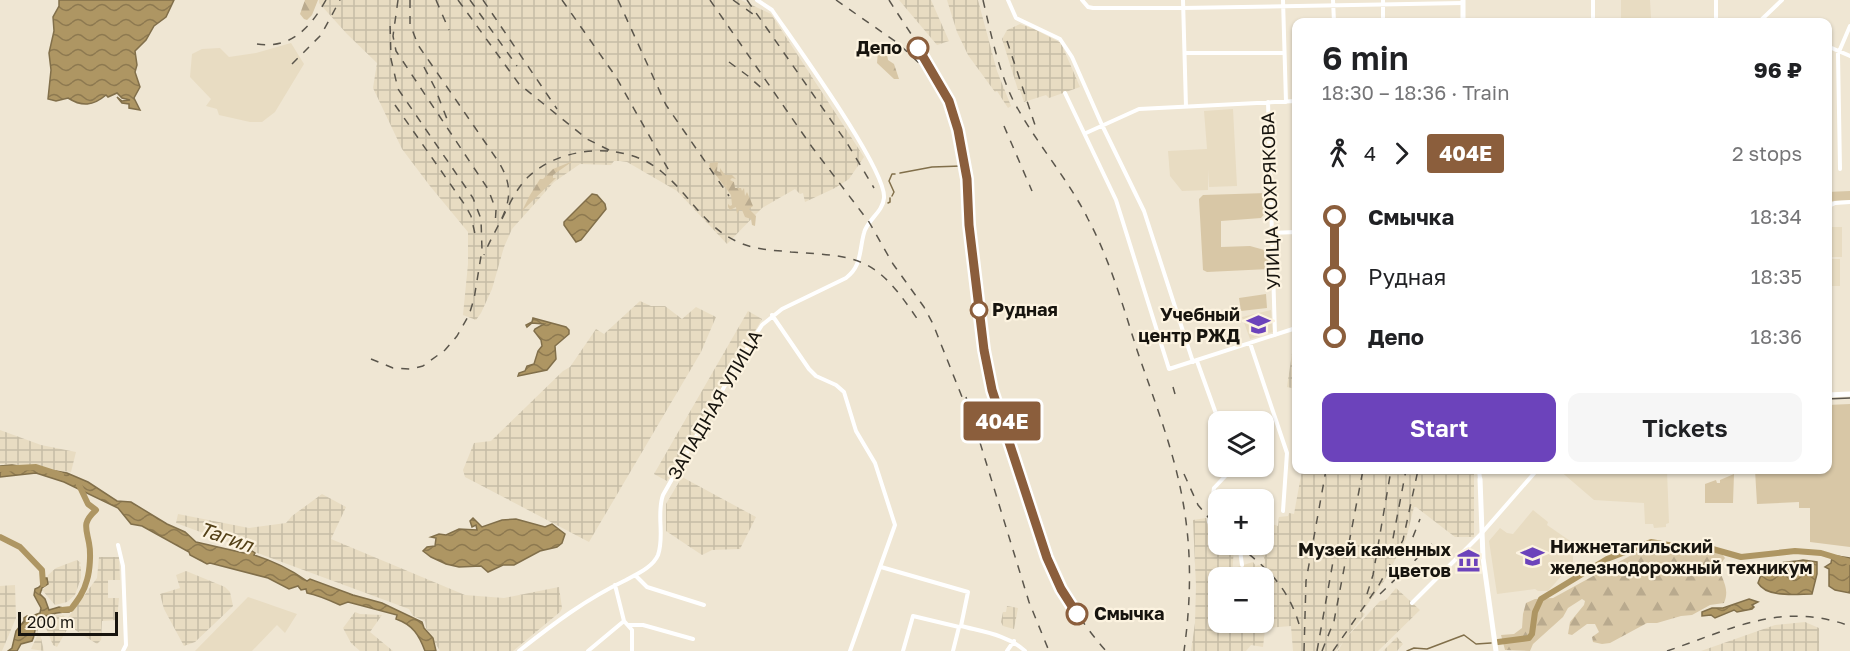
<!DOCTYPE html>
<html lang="en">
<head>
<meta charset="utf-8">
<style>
  body { margin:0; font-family:"Golos Text",sans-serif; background:#f6f6f6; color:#202124; height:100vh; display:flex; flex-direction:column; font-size:22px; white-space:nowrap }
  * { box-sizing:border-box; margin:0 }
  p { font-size:20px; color:#757577 }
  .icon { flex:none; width:33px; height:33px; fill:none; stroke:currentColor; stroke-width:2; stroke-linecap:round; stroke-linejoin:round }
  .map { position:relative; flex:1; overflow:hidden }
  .panel { position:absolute; left:1292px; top:18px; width:540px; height:456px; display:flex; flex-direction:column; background:#fff; border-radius:12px; box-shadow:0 2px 4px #0004 }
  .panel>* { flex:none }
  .badge { padding:0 12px; border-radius:4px; font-size:21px; line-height:39px }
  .tools { position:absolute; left:1208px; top:411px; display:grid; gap:12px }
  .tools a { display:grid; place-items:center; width:66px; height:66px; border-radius:12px; background:#fff; box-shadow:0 2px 4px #0004; font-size:30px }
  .scale { position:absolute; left:18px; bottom:15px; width:100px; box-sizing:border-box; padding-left:6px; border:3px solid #17140e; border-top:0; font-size:16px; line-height:21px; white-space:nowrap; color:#17140e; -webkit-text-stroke:4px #fcf3e0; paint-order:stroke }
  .map>.badge { position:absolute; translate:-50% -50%; box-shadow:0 0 0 3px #fff }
  .legs { display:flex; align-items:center; gap:9px; height:66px; padding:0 30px; font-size:20px }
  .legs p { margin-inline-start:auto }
  .summary { display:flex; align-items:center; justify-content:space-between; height:102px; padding:0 30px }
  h1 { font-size:33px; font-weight:600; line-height:45px }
  .button { display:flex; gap:12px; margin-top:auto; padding:12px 30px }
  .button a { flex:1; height:69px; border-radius:12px; background:#6c43bb; color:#fff; font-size:24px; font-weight:600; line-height:69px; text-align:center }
  .button a+a { background:#f6f6f6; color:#202124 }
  ul { padding:0 30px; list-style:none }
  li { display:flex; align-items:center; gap:21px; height:60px; font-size:22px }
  li i { display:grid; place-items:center; width:9px; height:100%; margin:0 8px; background:currentColor }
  li i::after { content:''; width:15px; height:15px; margin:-8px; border:4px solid; border-radius:50%; background:#fff }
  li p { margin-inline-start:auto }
  li:first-child i { background:linear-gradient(#0000 50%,currentColor 0) }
  li:last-child i { background:linear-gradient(currentColor 50%,#0000 0) }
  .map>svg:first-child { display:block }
  .built { fill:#e8dcc2 }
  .industrial { fill:url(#industrial-grid) }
  .forest { fill:url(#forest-firs) }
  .green { fill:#d8c7a6 }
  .water { fill:url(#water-waves); stroke:#816f4a; stroke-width:1.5 }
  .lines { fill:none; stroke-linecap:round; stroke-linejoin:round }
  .stream { stroke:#816f4a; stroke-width:1.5 }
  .river { stroke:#ae9663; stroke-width:6 }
  .minor { stroke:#fff; stroke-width:4 }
  .tertiary { stroke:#fff; stroke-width:5 }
  .secondary { stroke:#fff; stroke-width:5 }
  .tram { stroke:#5b564c; stroke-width:1.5 }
  .rail { stroke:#5b564c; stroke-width:1.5; stroke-dasharray:8 8; stroke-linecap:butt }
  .line-1-casing { stroke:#fff; stroke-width:14 }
  .line-1 { stroke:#8b5e3c; stroke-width:9 }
  .stop-1-dot { fill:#fff; stroke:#8b5e3c; stroke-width:3 }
  .labels { text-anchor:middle; stroke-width:4.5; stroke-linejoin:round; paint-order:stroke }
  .stop-label { font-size:18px; font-weight:bold; fill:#17140e; stroke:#fcf3e0; text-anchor:start }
  .street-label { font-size:18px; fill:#17140e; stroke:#fcf3e0 }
  .poi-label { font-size:18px; font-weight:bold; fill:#17140e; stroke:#fcf3e0; text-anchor:end }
  .water-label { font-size:20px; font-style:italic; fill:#534017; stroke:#fcf3e0 }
</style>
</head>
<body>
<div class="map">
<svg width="1850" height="651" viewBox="0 0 1850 651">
  <defs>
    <pattern id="industrial-grid" width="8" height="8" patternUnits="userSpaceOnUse" patternTransform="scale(1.5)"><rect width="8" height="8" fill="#e8dcc2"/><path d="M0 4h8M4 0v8" fill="none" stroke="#c6bca6"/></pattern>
    <pattern id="forest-firs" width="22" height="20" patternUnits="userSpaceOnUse" patternTransform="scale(1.5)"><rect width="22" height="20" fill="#d8c7a6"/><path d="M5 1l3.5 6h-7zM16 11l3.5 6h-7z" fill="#b9aa8e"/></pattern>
    <pattern id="water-waves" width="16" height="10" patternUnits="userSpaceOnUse" patternTransform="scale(1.5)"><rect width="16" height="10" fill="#ae9663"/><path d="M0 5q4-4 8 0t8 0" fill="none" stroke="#8d7950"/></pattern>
  </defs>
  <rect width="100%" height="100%" fill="#efe6d3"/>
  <path class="built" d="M1621,0H1650L1651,18L1621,19Z
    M291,43L304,64L275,112L262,122H250L219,115L217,109L206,106L211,99L190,77L192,54L202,49L220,48L229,57L256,53Z
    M1233,109L1237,186L1209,187L1208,169V190L1182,191L1170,176L1168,151L1207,149L1204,111Z
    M1827,227H1842V257H1827Z
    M1827,259H1840V286H1827Z
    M1271,310L1273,332L1250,339L1242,317Z
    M1559,470H1667L1669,523L1666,524V527L1654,528L1653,524H1645L1644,503L1594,500Z
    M1533,510L1548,522L1547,525L1579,547L1573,552V563L1548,591H1538L1535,589L1497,594L1489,541L1500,528L1507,533L1513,534Z
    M248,597L297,614L285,633L277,625L252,651H195Z"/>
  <path class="industrial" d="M319,0H741L771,14L864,157L849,179L835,188L805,202L803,193L800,194L795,189L762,208L727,244L677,191L627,162L620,161H614L611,165L580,164L554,182L512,229L504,247L492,289L481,313L476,320L463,315L468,264V232L430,186L402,149L373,88L377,63L347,34L319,3Z
    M899,0H931L949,41L937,45Z
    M947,0H978L997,71L1011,106L1008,108L997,91L995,92L968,55L957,32Z
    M1020,24L1034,29L1061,43L1080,87L1049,98L1046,95L1024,102L1020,90H1018L1002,39L1007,30Z
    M640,301L651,306H665L682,319L696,307L716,317L701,352L589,542L465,477L463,470L474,443L491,441L563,371L570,367L596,329L604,334Z
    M748,311L762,319L667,481L654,474Z
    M1296,352V395V389L1287,387L1292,353Z
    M0,430L41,445L76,452L71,472L0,464Z
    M1302,470H1474V537H1455L1416,507H1414L1406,539L1384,581L1362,612L1365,614L1346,638L1380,601L1386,600L1396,588L1420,610L1378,651H1338L1343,642L1336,651H1293L1291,626L1268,628L1232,623L1263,622V578L1234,577V568L1253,562L1256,566L1259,565L1263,569L1260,565L1265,563L1264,557L1245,545L1263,544V521L1278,526L1279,517L1288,516L1289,513L1294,514Z
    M682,477L756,517L740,549L712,550L702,555L666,531V504Z
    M322,494L346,507L331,539L465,595L504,598L559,587L562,608L560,612L513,651H440L426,628L425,621L413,616L409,609L176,523L178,514L249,528L286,523L292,516Z
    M1206,518L1208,528H1213L1218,532V544L1231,545L1234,547L1232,577L1218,578V622L1230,623V625L1265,630L1263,647L1251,645L1246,651H1191L1195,623L1196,586L1193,520Z
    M99,557H119L120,580H108V598H119L117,620L102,621L101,640L97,644L69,626L57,647L53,645L43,621L55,614L62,616L63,615L67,619L97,578Z
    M77,560L81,563L79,565L81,567V578L75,595L67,602L55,605L42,590L46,587L48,575L56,568Z
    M186,571L225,587L230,592L233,606L195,642L184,646L164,609L160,594L180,588L176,575Z
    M15,585L16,618L2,651H0V586Z
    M1007,606L1018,608L1014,629L1003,626L1001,622L1003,612H1006Z
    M355,612L360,614L382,615L370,632L393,651H360L351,643L343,628Z
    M1805,622L1819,628V651H1701L1775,625Z
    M36,629H38V633L40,634L44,651L31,649L37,636Z
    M1397,637L1403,644L1397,651H1383Z"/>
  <path class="forest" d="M305,0H318L312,15L307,20L304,19L300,14Z
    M881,50L887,54L888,60L894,64L899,79H894L877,63L878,51Z
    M573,161L553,175V178H556L522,211L530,195L540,179H543L553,169Z
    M718,162L717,171L720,172V168L725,175H732L736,179L732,178L730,180L734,182L735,188H741L742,191L744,188L745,196L747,192L753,206L749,209L756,216L755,226L752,225L751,219L745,217L742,210H739L737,214L736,207L730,210L728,207V204L730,206L732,205L731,195L709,166L710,163Z
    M1698,547L1722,554L1725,558C1711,574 1733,581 1724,603L1710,605L1692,615L1681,616L1657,623H1647L1610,643L1602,644L1593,642L1592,637L1599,632L1595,624H1587L1572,635L1568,634L1570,622L1584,605L1585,601L1582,599L1568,608L1563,617L1533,644L1530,651L1505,650L1501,635L1514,634L1522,628L1523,614L1526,603L1535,599L1553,598L1637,552L1649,549L1674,551Z"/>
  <path class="green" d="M1850,191V200L1832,201L1827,204V192Z
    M1267,193V211L1261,218L1221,221V247L1250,246L1268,251L1269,269L1207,272L1203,270L1199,199L1203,195Z
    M1266,294L1267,308L1241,311L1239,298Z
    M1850,404V547L1810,542V508H1799V502L1757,504L1755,470H1827V405Z
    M1734,474L1733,503H1705V484L1716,480L1717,483H1720V480Z"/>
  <path class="water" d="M59,0H174L166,17L154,26L146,40L135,51L137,65L135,72L140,87L134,98L140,110L129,108V104L122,103L117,97L122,101L130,100L122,98L117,93L108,97L106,95C93,106 82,107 68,98L56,101L48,99L51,70L49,53L54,31L53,17L59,6Z
    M592,194L597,195L605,204L606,209L581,240L576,242L564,225V222Z
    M533,318L566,327L569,330V334L555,346L556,359L547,370L518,376L519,373L525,371L527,366L534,364L538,351L542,346L541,340L534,331L535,329L544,324L532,323L527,327L526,325L532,322Z
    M12,465C27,468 40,466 53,472L56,471L67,473L88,482L117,501L131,502L167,524L185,532L196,542L244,553L252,551L255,553L254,555C273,561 293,571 307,581L310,579L353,595L382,603L422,622L424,628L433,638L436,651H425C419,635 413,625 396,619L397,615L348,602L340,605C329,600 318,595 307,593L306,589L301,590L298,586L289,589L268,578L210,563L207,564L190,555L189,552L142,526L131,524L118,508L64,482L36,473L0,477V466Z
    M473,518L482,527L502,520L516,519L545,527L552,524L565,534L562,543L557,547L540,551L514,565H503L488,572L481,566L459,567L446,564L431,557L423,551L427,547L435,546L436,538L431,537L439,534L446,535L459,529L477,530L476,525L472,527L470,521Z
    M1837,556L1850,558V593L1835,590L1829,586V569L1825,567L1831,563L1832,557Z
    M1803,560L1817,562V574L1812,594C1796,594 1767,598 1758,583C1765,559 1783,564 1803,560Z
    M42,578H47L48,584L42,588L40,594L45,599L49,610L59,607L69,609V612C57,612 41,614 36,627C34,632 35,636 32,641L21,644L17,651H8L12,648L16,631L24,621V618L27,616H32L40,613L41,608L34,595L35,589C41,587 42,585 42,578Z
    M1749,599L1758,602L1752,605L1754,607L1752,609L1737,612L1734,610L1715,618L1711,615L1702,616V612L1712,608H1723Z"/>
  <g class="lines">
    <path class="stream" d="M900,173L932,167L961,166
      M892,196L894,192L889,181L892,174H895
      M888,203L890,202V198
      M1407,651L1414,648L1427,649L1464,635L1476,644L1491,643"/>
    <path class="river" d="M0,469L36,467L61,475
      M0,537L20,547L42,570L43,584
      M62,610L71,609C78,600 84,592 87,580C90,570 91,553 89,543C86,527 82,523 96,510L88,504L79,485
      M1498,642L1529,638L1532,634L1535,612L1541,599L1607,559L1651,542L1680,547L1691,546L1709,548L1741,557L1795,551L1821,553L1850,562"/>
    <path class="minor" d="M1008,0L1016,18L1060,39L1072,57L1102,125L1144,211L1193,362
      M1082,0L1088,7L1093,8H1183L1463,3
      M1183,0L1186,107
      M1283,0L1286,102
      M1333,0L1334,22
      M1383,0V22
      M1593,0V22
      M1716,21V0
      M1668,22L1716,21L1719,22
      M1759,22L1782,0
      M1827,46L1850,56
      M1185,53H1284
      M1065,93L1116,200L1169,369L1296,328
      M1268,102L1275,335
      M1086,133L1139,109L1296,101
      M1840,169L1838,54L1850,26
      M1827,207L1835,203L1850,202
      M1271,233L1296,232
      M772,315L809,369L816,376L836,385L844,392L856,431L875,463L895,525L850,651
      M1250,343L1287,453L1283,511
      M1197,361L1219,422
      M1479,470L1480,479
      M1218,531L1209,522L1214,488L1231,470L1230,466
      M1234,544L1240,550L1242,565
      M118,545L123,566L126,645L123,651
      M881,567L968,592L961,626L959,627L953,651
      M635,575L647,587L704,605
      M615,585L624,621L632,630V651
      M1412,603L1481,534L1537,470
      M629,625H643L693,639
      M961,626C984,632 1008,635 1025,651
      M519,651C553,624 586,599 626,580C637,574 653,567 658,555C665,536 656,514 663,495L736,366L762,325L782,309L846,278C862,266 859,251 864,233C867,220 883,212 884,198C887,170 793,41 772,10L757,0
      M588,651L624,621
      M903,651L913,616L959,627
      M1007,651L1014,641"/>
    <path class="tertiary" d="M1480,479L1483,558L1496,651"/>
    <path class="secondary" d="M1463,0V22
      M1827,395L1850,394"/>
    <path class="tram" d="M1827,399L1850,398"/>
    <path class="rail" d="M398,0L393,36L396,51L488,189L496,210L495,226
      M410,0V24L418,45L498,161C523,200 498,219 484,255
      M436,0L449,30
      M458,0L519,84L587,139L609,150
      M470,0L517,66
      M483,0L557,109
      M562,0L616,77L672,176
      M618,0L666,105L729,196
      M710,0L812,147L869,222L893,264L924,307L933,324L966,407
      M733,0L753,14
      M747,0L847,143L874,188
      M836,0L899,44L922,66
      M889,0C911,35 941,75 953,114C970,164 968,219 974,271C979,308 982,346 991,383C999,418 1012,452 1023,487C1045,554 1058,596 1106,651
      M983,0C991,34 998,69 1013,100C1035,142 1067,177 1088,219C1110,260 1123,306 1137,350C1154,400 1174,450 1183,502C1192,552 1191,601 1184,651
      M1007,41L1035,125
      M257,44C291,49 310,28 326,0
      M729,62L748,76L766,92
      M292,64L321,35L340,0
      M424,67L435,88L447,119
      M395,105L465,205L471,216L475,234
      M1004,126L1032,191
      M502,219C509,205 516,189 528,177C562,145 626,141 662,172C690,195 704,227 738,242C755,250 773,250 791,252C863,256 877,259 918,320
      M371,359L393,368L411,369L423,366L445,350L457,336L469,315L474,299L482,250L481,219L473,198L398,89L391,59L390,23
      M1173,387L1175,394
      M966,397L1029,602L1049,651
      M1184,474L1198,505L1218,529
      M1236,544C1270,570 1290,589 1301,631
      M1407,552L1420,519
      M1390,554L1406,470
      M1367,594L1373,575L1391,470
      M1380,594L1436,540
      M1304,651L1306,581L1326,470
      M1317,651L1336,545
      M1322,651L1334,621L1363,470
      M1333,651L1379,585L1403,540L1418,470
      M1667,651C1732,629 1781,601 1850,626"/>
  </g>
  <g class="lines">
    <defs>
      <path id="line-1" d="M918,48L949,101L958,130L967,179L969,225L984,350L992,390L1047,558L1061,589L1077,614"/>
    </defs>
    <use href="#line-1" class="line-1-casing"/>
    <use href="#line-1" class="line-1"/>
  </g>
  <defs>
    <symbol id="university-bare" viewBox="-9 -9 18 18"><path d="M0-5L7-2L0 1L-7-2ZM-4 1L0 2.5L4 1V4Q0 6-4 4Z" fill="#6c43bb" stroke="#fcf3e0" stroke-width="2.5" paint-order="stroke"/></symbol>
    <symbol id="museum-bare" viewBox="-9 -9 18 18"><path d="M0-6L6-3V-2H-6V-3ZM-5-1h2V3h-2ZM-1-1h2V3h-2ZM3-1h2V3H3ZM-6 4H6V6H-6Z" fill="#6c43bb" stroke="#fcf3e0" stroke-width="2.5" paint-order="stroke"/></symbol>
  </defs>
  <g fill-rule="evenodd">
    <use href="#university-bare" x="1242" y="308" width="33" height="33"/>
    <use href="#university-bare" x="1516" y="540" width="33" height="33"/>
    <use href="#museum-bare" x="1452" y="544" width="33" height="33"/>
  </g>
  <g class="stop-1-dot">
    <circle cx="918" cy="48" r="10"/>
    <circle cx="979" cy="310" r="8"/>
    <circle cx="1077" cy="614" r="10"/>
  </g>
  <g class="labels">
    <g class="stop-label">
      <text x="902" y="54" text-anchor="end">Депо</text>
      <text x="992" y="316">Рудная</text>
      <text x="1094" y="620">Смычка</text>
    </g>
    <g class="street-label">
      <text transform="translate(1271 201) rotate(-92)" y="6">УЛИЦА ХОХРЯКОВА</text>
      <text transform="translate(715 405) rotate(-60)" y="6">ЗАПАДНАЯ УЛИЦА</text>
    </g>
    <g class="poi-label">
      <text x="1240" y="321">Учебный<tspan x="1240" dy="21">центр РЖД</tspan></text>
      <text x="1550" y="553" text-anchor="start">Нижнетагильский<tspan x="1550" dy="21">железнодорожный техникум</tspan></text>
      <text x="1451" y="556">Музей каменных<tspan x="1451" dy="21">цветов</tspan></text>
    </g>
    <g class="water-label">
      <text transform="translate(226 537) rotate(19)" y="7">Тагил</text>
    </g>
  </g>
</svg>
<div class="tools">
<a><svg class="icon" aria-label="layers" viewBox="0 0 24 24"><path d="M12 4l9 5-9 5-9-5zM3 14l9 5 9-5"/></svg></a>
<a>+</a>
<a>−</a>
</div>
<div class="scale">200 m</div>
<b class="badge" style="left:1002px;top:421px;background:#8b5e3c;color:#fff">404Е</b>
<section class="panel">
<div class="summary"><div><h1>6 min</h1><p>18:30 – 18:36 · Train</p></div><b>96 ₽</b></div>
<div class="legs"><svg class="icon" aria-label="walk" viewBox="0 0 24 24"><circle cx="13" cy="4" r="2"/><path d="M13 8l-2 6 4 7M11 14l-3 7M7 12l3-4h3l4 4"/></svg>4<svg class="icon" aria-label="forward" viewBox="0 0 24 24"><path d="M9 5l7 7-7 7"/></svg><b class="badge" style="background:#8b5e3c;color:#fff">404Е</b><p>2 stops</p></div>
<ul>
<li><i style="color:#8b5e3c"></i><b>Смычка</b><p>18:34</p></li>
<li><i style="color:#8b5e3c"></i><span>Рудная</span><p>18:35</p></li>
<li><i style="color:#8b5e3c"></i><b>Депо</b><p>18:36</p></li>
</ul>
<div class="button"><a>Start</a><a>Tickets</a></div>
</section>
</div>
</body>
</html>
